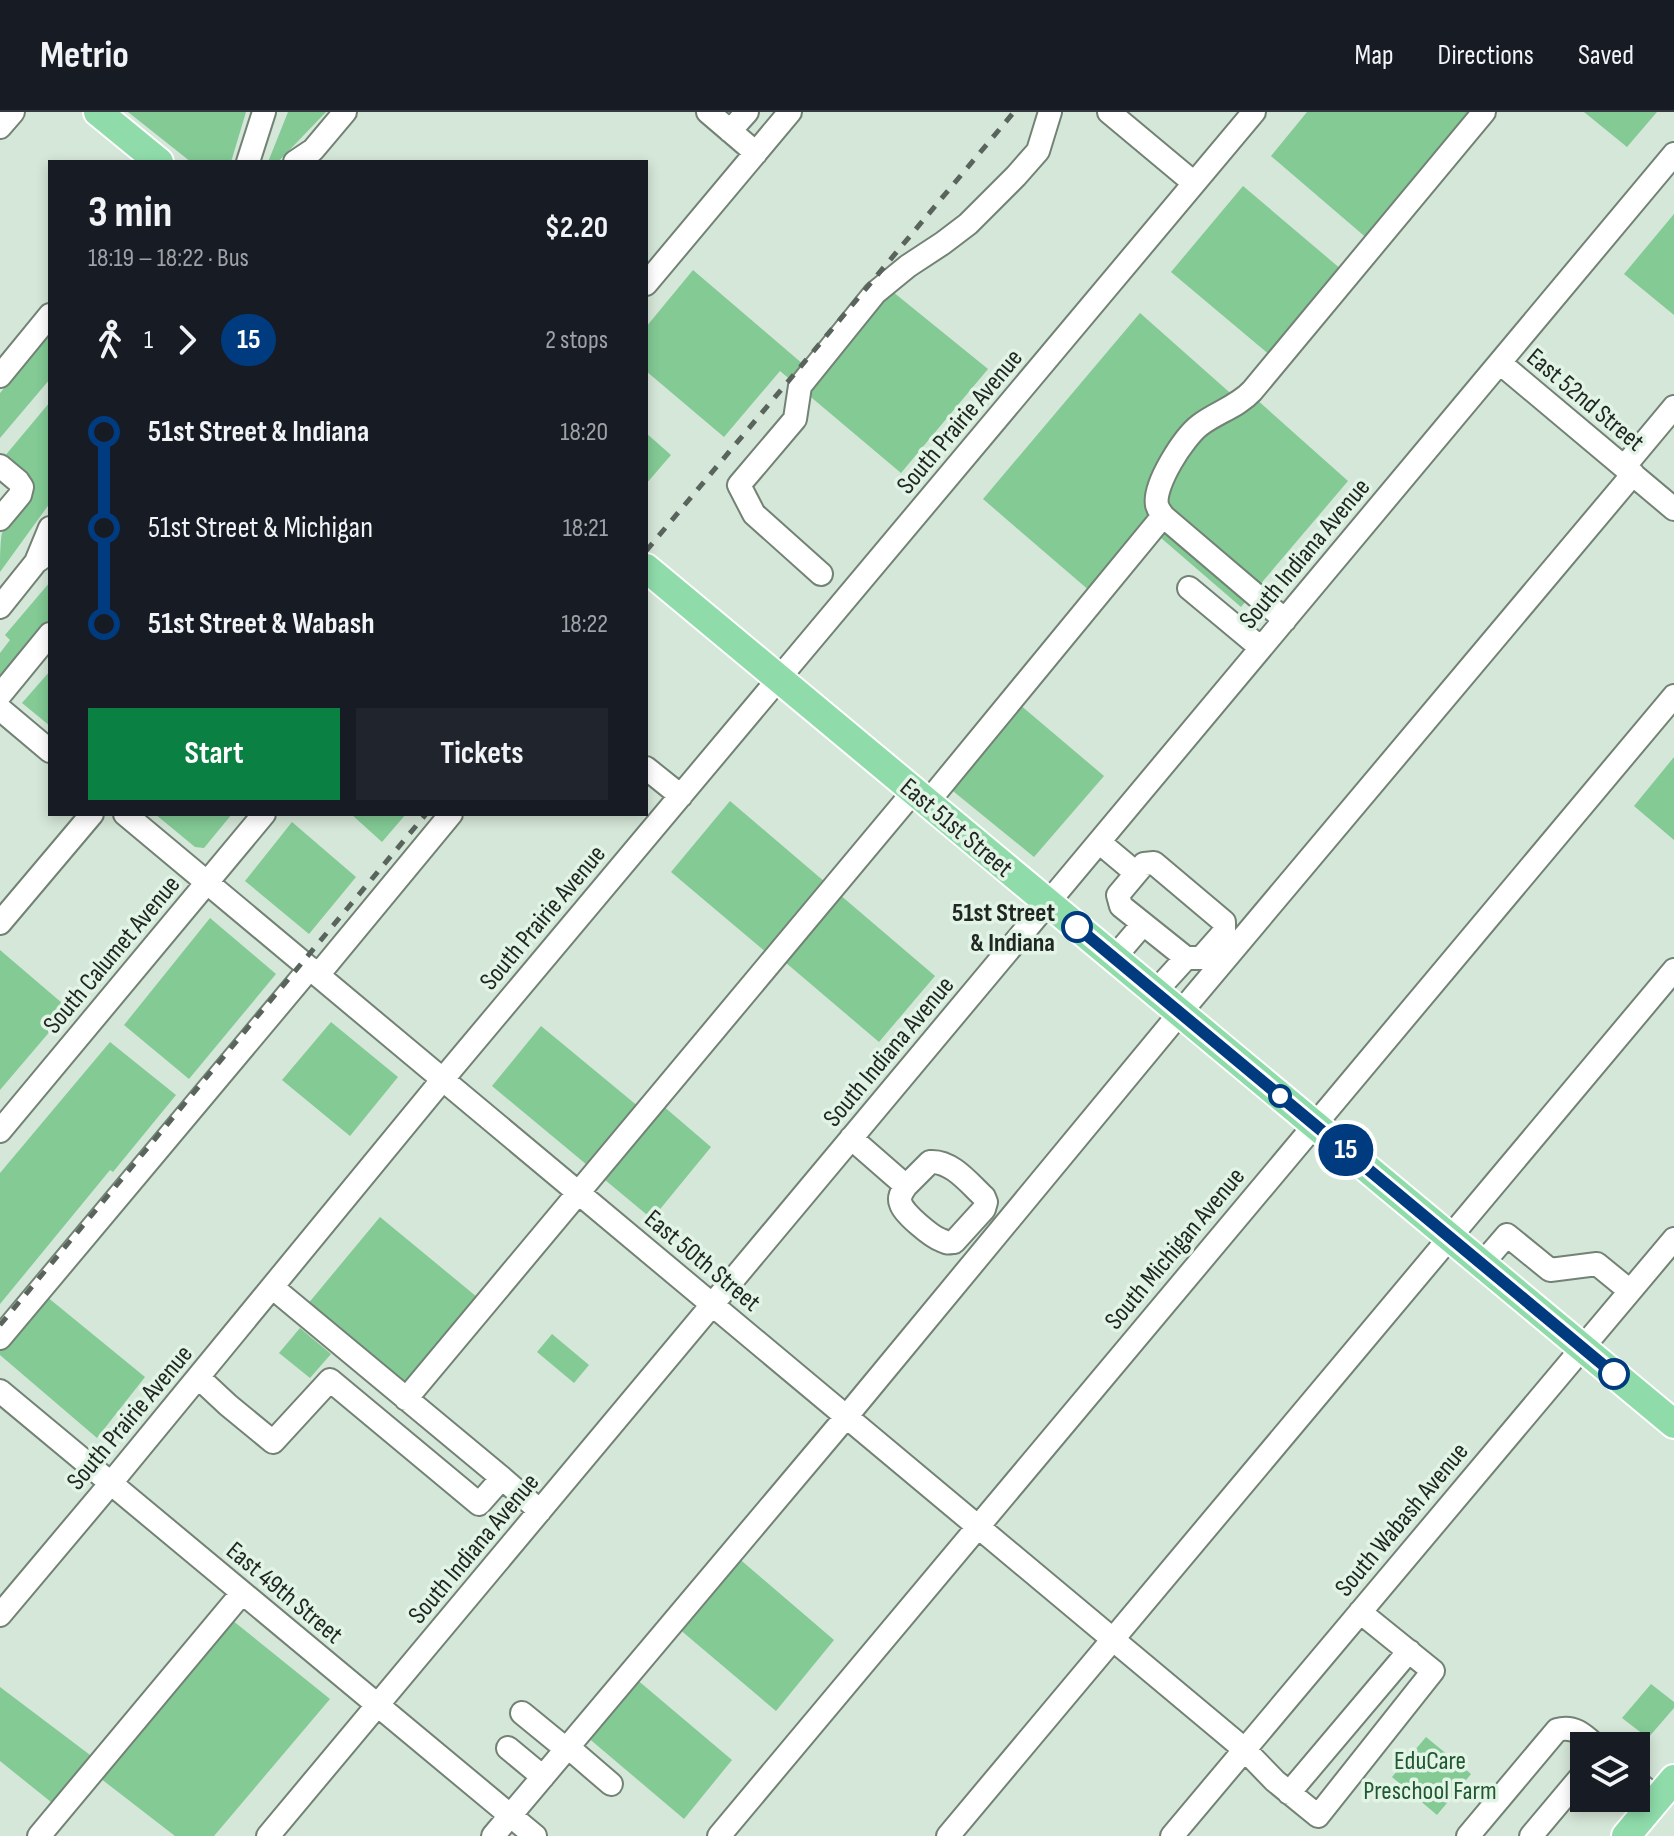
<!DOCTYPE html>
<html lang="en">
<head>
<meta charset="utf-8">
<style>
  body { margin:0; font-family:"Sofia Sans Condensed",sans-serif; background:#20242c; color:#f1f3f6; height:100vh; display:flex; flex-direction:column; font-size:30px; white-space:nowrap }
  * { box-sizing:border-box; margin:0 }
  p { font-size:26px; color:#9ea1a6 }
  .icon { flex:none; width:44px; height:44px; fill:none; stroke:currentColor; stroke-width:2; stroke-linecap:round; stroke-linejoin:round }
  .map { position:relative; flex:1; overflow:hidden }
  .drawer { position:absolute; left:48px; top:48px; width:600px; height:656px; display:flex; flex-direction:column; background:#171b24; border-radius:0px; box-shadow:0 4px 12px #0003 }
  .drawer>* { flex:none }
  .badge { padding:0 16px; border-radius:26px; font-size:28px; line-height:52px }
  .buttons { position:absolute; left:1570px; top:1620px; display:grid; gap:16px }
  .buttons a { display:grid; place-items:center; width:80px; height:80px; border-radius:0px; background:#171b24; box-shadow:0 4px 12px #0003; font-size:40px }
  .map>.badge { position:absolute; translate:-50% -50%; box-shadow:0 0 0 4px #fff }
  .legs { display:flex; align-items:center; gap:12px; height:88px; padding:0 40px; font-size:26px }
  .legs p { margin-inline-start:auto }
  .overview { display:flex; align-items:center; justify-content:space-between; height:136px; padding:0 40px }
  h1 { font-size:44px; font-weight:700; line-height:60px }
  .button { display:flex; gap:16px; margin-top:auto; padding:16px 40px }
  .button a { flex:1; height:92px; border-radius:0px; background:#0b8043; color:#fff; font-size:32px; font-weight:700; line-height:92px; text-align:center }
  .button a+a { background:#20242c; color:#f1f3f6 }
  ul { padding:0 40px; list-style:none }
  li { display:flex; align-items:center; gap:28px; height:96px; font-size:30px }
  li i { display:grid; place-items:center; width:12px; height:100%; margin:0 10px; background:currentColor }
  li i::after { content:''; width:20px; height:20px; margin:-10px; border:6px solid; border-radius:50%; background:#171b24 }
  li p { margin-inline-start:auto }
  li:first-child i { background:linear-gradient(#0000 50%,currentColor 0) }
  li:last-child i { background:linear-gradient(currentColor 50%,#0000 0) }
  header { display:flex; align-items:center; gap:48px; box-sizing:border-box; height:112px; padding:0 40px; background:#171b24; border-bottom:2px solid #363941 }
  header strong { font-size:38px }
  nav { display:flex; gap:44px; margin-inline-start:auto; font-size:28px }
  .map>svg:first-child { display:block }
  .green { fill:#83ca95 }
  .lines { fill:none; stroke-linecap:round; stroke-linejoin:round }
  .minor-casing { stroke:#728275; stroke-width:26 }
  .major-casing { stroke:#fff; stroke-width:32 }
  .minor { stroke:#fff; stroke-width:22 }
  .major { stroke:#8fdcaa; stroke-width:28 }
  .rail { stroke:#59645c; stroke-width:5; stroke-dasharray:10 10; stroke-linecap:butt }
  .line-1-casing { stroke:#fff; stroke-width:18 }
  .line-1 { stroke:#003b80; stroke-width:12 }
  .stop-1-dot { fill:#fff; stroke:#003b80; stroke-width:4 }
  .labels { text-anchor:middle; stroke-width:7; stroke-linejoin:round; paint-order:stroke }
  .street-label { font-size:26px; fill:#202722; stroke:#e2f4e5 }
  .stop-label { font-size:26px; font-weight:bold; fill:#202722; stroke:#e2f4e5; text-anchor:end }
  .park-label { font-size:26px; fill:#205832; stroke:#e2f4e5 }
</style>
</head>
<body>
<header>
<strong>Metrio</strong>
<nav><a>Map</a><a>Directions</a><a>Saved</a></nav>
</header>
<div class="map">
<svg width="1674" height="1724" viewBox="0 0 1674 1724">
  <rect width="100%" height="100%" fill="#d5e7d8"/>
  <path class="green" d="M128,0H246L231,50H191Z
    M288,0H326L278,50H268Z
    M1307,0H1475L1369,128L1271,44Z
    M1584,0H1657L1627,35Z
    M1243,74L1342,158L1271,244L1171,160Z
    M1674,102V203L1624,162Z
    M693,158L811,259L882,171L988,257L901,361L780,259L724,325L646,259V215Z
    M1140,201L1246,295L1255,286L1348,369L1241,495L1146,413L1091,480L983,387Z
    M50,221V267L0,326V281Z
    M50,290V391L0,460C0,449 0,430 2,421C13,403 41,389 30,366L4,345Z
    M646,321L671,343L646,372Z
    M50,470V508L2,565L0,564V541L10,528L5,523Z
    M50,559V614L22,591Z
    M1019,592L1104,664L1034,745L948,675Z
    M1674,645V728L1634,694Z
    M730,689L935,864L879,930L772,839L768,842L671,760Z
    M155,702H232L204,736L195,735Z
    M351,702H406L382,730Z
    M292,710L356,765L309,822L245,769Z
    M210,806L276,862L189,967L124,913Z
    M0,838L69,897L0,978Z
    M331,910L398,965L350,1024L282,968Z
    M541,914L651,1005L662,993L711,1035L652,1107L492,974Z
    M110,930L176,983L113,1060L110,1058L0,1192V1061Z
    M380,1105L477,1185L404,1273L307,1193Z
    M46,1184L145,1265L97,1326L0,1243V1238Z
    M300,1216L331,1242L310,1266L279,1241Z
    M552,1222L589,1253L574,1271L537,1240Z
    M736,1444L834,1528L776,1599L678,1516Z
    M232,1508L330,1587L214,1724H175L87,1656L56,1694L0,1649V1575L106,1655Z
    M635,1566L732,1648L684,1707L586,1624Z
    M1651,1572L1674,1590V1596L1648,1626L1622,1606Z
    M1426,1625L1471,1662L1437,1703L1392,1665Z"/>
  <g class="lines">
    <defs>
      <path id="minor" d="M708,0L756,41
        M1109,0L1194,71
        M0,15L13,0
        M730,19L747,0
        M248,50L264,0
        M295,50L313,38L345,0
        M646,172L790,0
        M1500,251L1674,397
        M0,264L50,203
        M0,354L18,369L22,375L20,383L0,407
        M1624,355L1674,295
        M36,450L50,416
        M821,462L754,402L739,373L795,307L800,274L875,181L908,154L943,131L968,112L1016,64L1038,39L1050,0
        M1189,476L1261,536
        M0,495L36,450L50,440
        M1285,508L1163,404C1161,400 1158,398 1157,393C1153,373 1184,325 1200,313C1217,300 1237,295 1252,279L1484,0
        M0,583L50,522
        M0,597L50,639
        M646,656L681,684
        M927,691L1163,404
        M125,702L1213,1611L1244,1637L1275,1669L1318,1704L1433,1559L1360,1500
        M1099,730L1136,761
        M0,811L92,702
        M1114,846L1143,812
        M318,863L451,702
        M1155,880L1186,846H1201L1224,820V810L1154,751L1144,752L1118,783L1121,794L1186,846
        M0,1019L264,702
        M851,1026L906,1074C902,1080 898,1085 901,1092C903,1101 932,1125 941,1128C948,1131 946,1131 954,1130L984,1097L986,1090L984,1085C969,1071 951,1048 930,1050L906,1074
        M1482,1152L1507,1123L1550,1158L1597,1152L1630,1179
        M272,1175L502,1366
        M0,1226L310,856
        M198,1265L228,1293L273,1330L330,1268L479,1392L502,1366L540,1399
        M0,1279L535,1724
        M406,1287L914,679
        M0,1503L111,1371L443,967L1254,0
        M522,1601L566,1637
        M568,1635L611,1672
        M508,1636L543,1665
        M1636,1669L1657,1687
        M1289,1681L1409,1539
        M39,1724L242,1481
        M268,1724L1674,42
        M493,1724L846,1305L1180,901L1633,362
        M719,1724L1674,584
        M948,1724L1674,858
        M1172,1724L1674,1127
        M1468,1724L1557,1618C1574,1613 1584,1623 1596,1634
        M1531,1724L1584,1661"/>
      <path id="major" d="M98,0L159,50
        M646,456L1674,1312
        M1626,1724L1674,1667"/>
    </defs>
    <use href="#minor" class="minor-casing"/>
    <use href="#major" class="major-casing"/>
    <use href="#minor" class="minor"/>
    <use href="#major" class="major"/>
    <path class="rail" d="M646,439L1014,0
      M0,1213L426,702"/>
  </g>
  <g class="lines">
    <defs>
      <path id="line-1" d="M1077,815L1614,1262"/>
    </defs>
    <use href="#line-1" class="line-1-casing"/>
    <use href="#line-1" class="line-1"/>
  </g>
  <g class="stop-1-dot">
    <circle cx="1077" cy="815" r="14"/>
    <circle cx="1280" cy="984" r="10"/>
    <circle cx="1614" cy="1262" r="14"/>
  </g>
  <g class="labels">
    <g class="street-label">
      <text transform="translate(1586 287) rotate(40)" y="9">East 52nd Street</text>
      <text transform="translate(959 309) rotate(-50)" y="9">South Prairie Avenue</text>
      <text transform="translate(1304 441) rotate(-50)" y="9">South Indiana Avenue</text>
      <text transform="translate(957 715) rotate(40)" y="9">East 51st Street</text>
      <text transform="translate(542 805) rotate(-50)" y="9">South Prairie Avenue</text>
      <text transform="translate(111 842) rotate(-50)" y="9">South Calumet Avenue</text>
      <text transform="translate(888 939) rotate(-50)" y="9">South Indiana Avenue</text>
      <text transform="translate(1174 1136) rotate(-50)" y="9">South Michigan Avenue</text>
      <text transform="translate(703 1148) rotate(40)" y="9">East 50th Street</text>
      <text transform="translate(129 1305) rotate(-50)" y="9">South Prairie Avenue</text>
      <text transform="translate(1401 1407) rotate(-50)" y="9">South Wabash Avenue</text>
      <text transform="translate(473 1436) rotate(-50)" y="9">South Indiana Avenue</text>
      <text transform="translate(285 1480) rotate(40)" y="9">East 49th Street</text>
    </g>
    <g class="stop-label">
      <text x="1055" y="809">51st Street<tspan x="1055" dy="30">&amp; Indiana</tspan></text>
    </g>
    <g class="park-label">
      <text x="1430" y="1657">EduCare<tspan x="1430" dy="30">Preschool Farm</tspan></text>
    </g>
  </g>
</svg>
<div class="buttons">
<a><svg class="icon" aria-label="layers" viewBox="0 0 24 24"><path d="M12 4l9 5-9 5-9-5zM3 14l9 5 9-5"/></svg></a>
</div>
<b class="badge" style="left:1346px;top:1038px;background:#003b80;color:#fff">15</b>
<section class="drawer">
<div class="overview"><div><h1>3 min</h1><p>18:19 – 18:22 · Bus</p></div><b>$2.20</b></div>
<div class="legs"><svg class="icon" aria-label="walk" viewBox="0 0 24 24"><circle cx="13" cy="4" r="2"/><path d="M13 8l-2 6 4 7M11 14l-3 7M7 12l3-4h3l4 4"/></svg>1<svg class="icon" aria-label="forward" viewBox="0 0 24 24"><path d="M9 5l7 7-7 7"/></svg><b class="badge" style="background:#003b80;color:#fff">15</b><p>2 stops</p></div>
<ul>
<li><i style="color:#003b80"></i><b>51st Street &amp; Indiana</b><p>18:20</p></li>
<li><i style="color:#003b80"></i><span>51st Street &amp; Michigan</span><p>18:21</p></li>
<li><i style="color:#003b80"></i><b>51st Street &amp; Wabash</b><p>18:22</p></li>
</ul>
<div class="button"><a>Start</a><a>Tickets</a></div>
</section>
</div>
</body>
</html>
